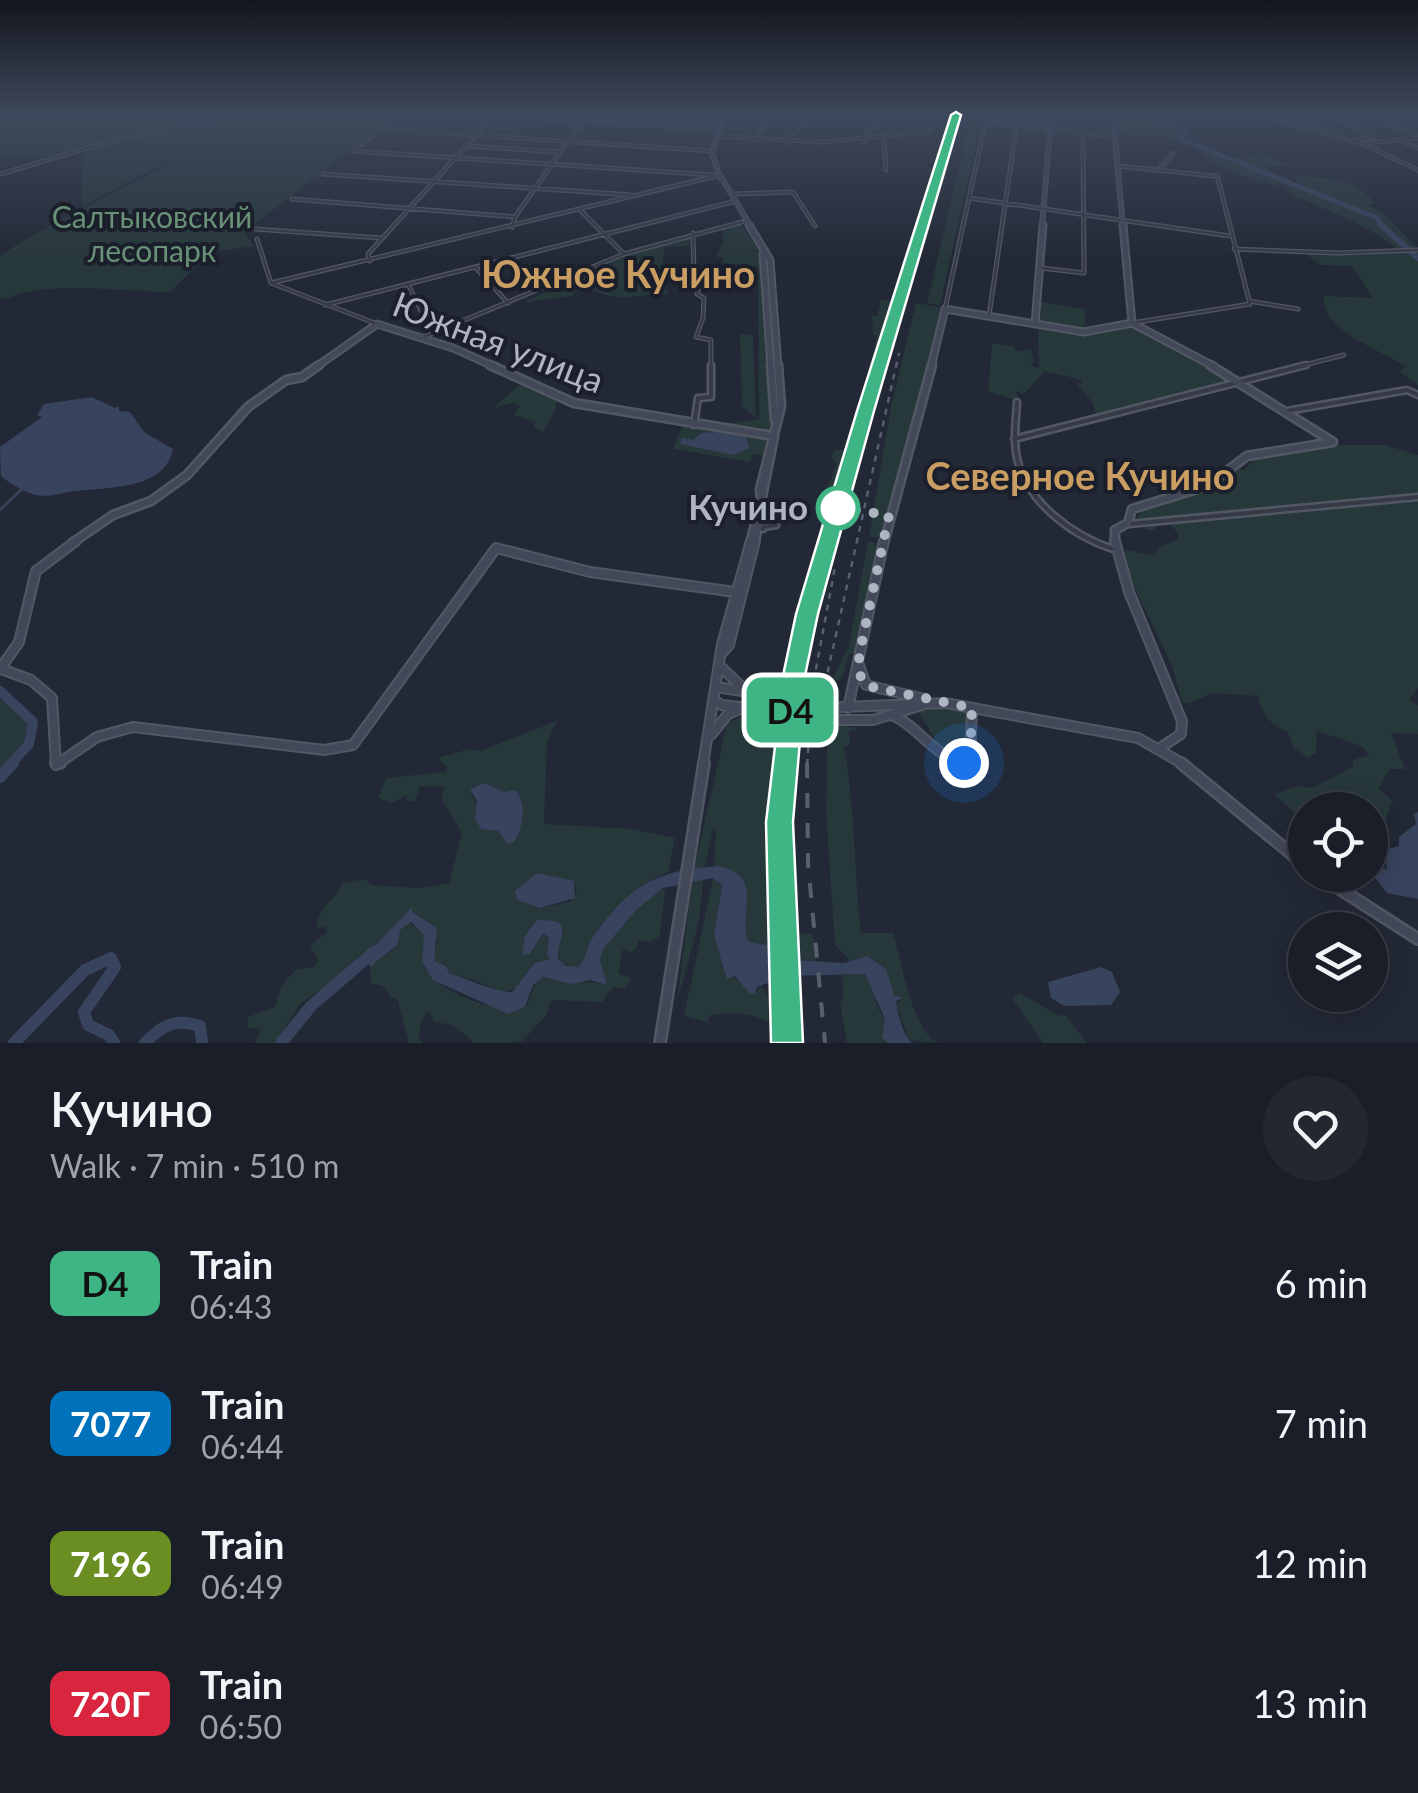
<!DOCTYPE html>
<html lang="en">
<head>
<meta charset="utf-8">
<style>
  body { margin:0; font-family:Lato,sans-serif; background:#232730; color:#f1f3f6; height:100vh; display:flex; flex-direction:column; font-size:38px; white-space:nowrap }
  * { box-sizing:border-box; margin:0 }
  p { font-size:32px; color:#9fa2a8 }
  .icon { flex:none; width:55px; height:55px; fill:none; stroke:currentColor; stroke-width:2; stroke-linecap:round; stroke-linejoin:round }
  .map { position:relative; height:1043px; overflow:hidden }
  .side { display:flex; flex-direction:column; background:#1a1e28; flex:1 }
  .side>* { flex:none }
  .badge { padding:0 20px; border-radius:15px; font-size:35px; line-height:65px }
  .fabs { position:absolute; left:1288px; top:792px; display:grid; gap:20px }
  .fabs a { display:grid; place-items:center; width:100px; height:100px; border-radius:50%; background:#1a1e28; box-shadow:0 5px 25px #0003,0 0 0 2px #383c45; font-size:50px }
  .you { position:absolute; width:50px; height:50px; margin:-25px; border:8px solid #fff; border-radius:50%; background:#1a73e8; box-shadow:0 0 0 15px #1a73e833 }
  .map>.badge { position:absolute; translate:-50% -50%; box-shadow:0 0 0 5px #fff }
  .round { display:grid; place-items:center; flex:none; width:105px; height:105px; border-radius:52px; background:#232730 }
  .head { display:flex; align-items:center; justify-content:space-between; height:170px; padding:0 50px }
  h1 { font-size:48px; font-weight:600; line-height:75px }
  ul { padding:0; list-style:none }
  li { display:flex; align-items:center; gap:30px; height:140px; padding:0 50px }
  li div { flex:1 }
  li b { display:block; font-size:38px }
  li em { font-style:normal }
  li .badge { min-width:110px; font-weight:700; text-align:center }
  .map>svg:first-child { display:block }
  .green { fill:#27383b; fill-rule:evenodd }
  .water { fill:#38435e }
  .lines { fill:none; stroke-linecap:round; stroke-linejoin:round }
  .stream { stroke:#38435e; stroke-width:2.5 }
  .river-far3 { stroke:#38435e; stroke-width:5 }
  .river-far2 { stroke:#38435e; stroke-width:6 }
  .river-far1 { stroke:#38435e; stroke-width:10 }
  .river { stroke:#38435e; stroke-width:12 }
  .secondary-tunnel { stroke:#373d4a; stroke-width:8; stroke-dasharray:8 4; stroke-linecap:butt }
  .street-far1-casing { stroke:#525764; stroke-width:5 }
  .street-casing { stroke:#525764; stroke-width:9 }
  .secondary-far4-casing { stroke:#525764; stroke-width:6 }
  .secondary-far3-casing { stroke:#525764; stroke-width:9 }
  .secondary-far2-casing { stroke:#525764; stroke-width:11 }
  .secondary-far1-casing { stroke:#525764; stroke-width:12 }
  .secondary-casing { stroke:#525764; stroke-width:14 }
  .street-far1 { stroke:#353a46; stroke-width:2.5 }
  .street { stroke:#353a46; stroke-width:4 }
  .secondary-far4 { stroke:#434859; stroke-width:4 }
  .secondary-far3 { stroke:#434859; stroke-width:5 }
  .secondary-far2 { stroke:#434859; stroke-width:6 }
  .secondary-far1 { stroke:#434859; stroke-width:8 }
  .secondary { stroke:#434859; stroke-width:9 }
  .rail-far1 { stroke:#595f6f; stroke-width:2.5; stroke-dasharray:6 6; stroke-linecap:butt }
  .rail { stroke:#595f6f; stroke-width:4; stroke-dasharray:15 15; stroke-linecap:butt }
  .line { fill:#3fb485; stroke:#fff; stroke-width:2.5 }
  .walk { stroke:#afb4c3; stroke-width:10; stroke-dasharray:0 18 }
  .stop-dot { fill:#fff; stroke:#3fb485; stroke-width:5 }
  .labels { text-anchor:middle; stroke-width:8; stroke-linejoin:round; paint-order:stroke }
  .far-park-label { font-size:30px; fill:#699177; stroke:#1a1f2b }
  .street-label { font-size:35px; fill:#afb4c3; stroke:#1a1f2b }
  .stop-label { font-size:35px; font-weight:bold; fill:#afb4c3; stroke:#1a1f2b; text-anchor:end }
  .far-district-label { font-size:38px; font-weight:bold; fill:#ca9d63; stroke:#1a1f2b }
  .neighbourhood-label { font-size:38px; font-weight:bold; fill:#ca9d63; stroke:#1a1f2b }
</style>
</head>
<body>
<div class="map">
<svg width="1418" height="1043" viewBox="0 0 1418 1043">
  <rect width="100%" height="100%" fill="#222835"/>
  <path class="green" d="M0,115H239L150,129L126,138L215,121L280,119L255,115H396L244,232L254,246L212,252L170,292C136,292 31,280 9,299L0,298V256L27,238L171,163L155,160L164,163L82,206L83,151L92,148L55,156H0Z
    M1118,115H1166L1173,128L1189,136L1182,142L1166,135L1118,134L1114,118Z
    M970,121L976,122L975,147L940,305L927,303Z
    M1197,146C1217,150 1241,167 1258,153L1291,166L1266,165L1275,177L1303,185L1293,177C1324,178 1354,175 1374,203L1368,205L1386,215L1418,250V385L1398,371L1406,367C1381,349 1320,331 1324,296L1373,298L1352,266L1319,265L1307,254L1402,253C1370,225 1329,211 1290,194L1285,186C1257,183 1214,170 1197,146Z
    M741,224L762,254L774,407L771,432L767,433L697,423L698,419L732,423L759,419L758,267L723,263V258L716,257L724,241L722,227Z
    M689,236L690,246L664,247L663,265L668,266L667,294C649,293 629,299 615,297C599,295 593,285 574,292L572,296L522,303L621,257Z
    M881,300L899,301L821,544H820C830,518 829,518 824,496L837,463L831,459L834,450H849L877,336L873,335L872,316H877Z
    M1041,302L1085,309V331L1040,323Z
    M916,303L944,308L882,537H869L891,407Z
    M1132,325L1234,380L1096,414L1093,403L1075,382L1081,384L1082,380L1045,371L1024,394L1016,391L1018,401L988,391L992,343L1013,346L1016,352L1031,349L1034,362L1030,366L1039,368L1038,329L1085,336Z
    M740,334L753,335L756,418L742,406Z
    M519,385L556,399V408L543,432L533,427L536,422L514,415L520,406L512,403L493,408Z
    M683,425L765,439L768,441L765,456L752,454L750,462L673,449Z
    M1330,445H1385L1418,455V688L1409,700L1418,705V734L1391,733L1405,769H1390L1378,788L1392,800L1383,829L1374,841L1379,852L1370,864V810H1305V843L1291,830L1302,819L1274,794L1300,786L1312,788L1354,766L1353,760L1370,755L1361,746L1317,731L1316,753L1307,758L1294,748L1288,733C1272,725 1259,714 1259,696L1212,693L1188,704L1182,702L1172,666L1125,567V550L1154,555L1160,546L1178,540V533L1166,520H1161L1154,530H1147L1138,522L1139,510L1209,490L1238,468L1244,470L1253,461L1252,458Z
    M868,541L880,544L856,653L849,654L842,679L831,682L849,645Z
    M788,682H791L771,817L770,925L779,932L813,934L816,961L791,959L771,946L749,942C735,911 769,872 714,867L716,829L713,830L705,867L694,870L727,723L752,712L785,716Z
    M0,691L33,722L29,744L0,777Z
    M924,707L967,713L971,719L966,759L943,753L917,709Z
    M557,721L547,743L544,824L632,829L675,838L668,872C637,884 607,913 590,942C586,949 586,957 582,965L573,968L560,962L557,948L564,930L547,920H537L530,954L543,933L549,938L547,955L552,959L535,963L518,987L501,993C485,982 468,979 449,973L446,966L434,961L432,951L438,943C428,928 428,917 408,912L356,965L299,1005L276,1043H255L261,1029L247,1027L248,1017L275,1007L282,985L296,969L314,967L319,960L310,946L327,932L326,927L317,928C317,906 336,902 342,883L365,879L371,885L420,888L449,883L462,833L441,798L444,787L420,786L415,802L407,800V795L392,803L378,798L386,778L446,772L447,767L438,758L469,749L480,751ZM474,785L504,792L516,790C528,804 520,820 518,837L502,834L471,795ZM546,877L574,881L577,892L570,902L540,908L517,900Z
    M828,722L859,729L849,731L850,745L844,746C855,808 854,870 861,933H893C902,962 912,1031 938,1043L909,1040L896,1004L903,999L894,995L883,966L860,957L851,962L835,945L826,813Z
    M704,877L699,921L677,1003L692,883Z
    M713,878L722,885L714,936L727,977L739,978L755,994L761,985L781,1017L776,1026C758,1014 731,1010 709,1016L708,1022L684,1016Z
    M665,888L660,936L650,942L638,940L637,948L630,953L625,949L622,951L619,974L631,978L626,988L613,987L602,1002L552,1000L545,1017L521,1042L475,1043L453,1025L434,1022L429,1011L421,1022L419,1038L423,1043H409L397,998H391L383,986L371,983L370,967L392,950L400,930L409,922L424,935C425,946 420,957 424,966C435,992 494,1011 520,1010L527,1005L536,981L543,977L604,984C604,976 600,968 600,960C601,938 647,897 665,888Z
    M859,973L868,975C875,989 875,1010 886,1019L883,1031L888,1043H847L840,1003L844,996L842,976Z
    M1020,993L1057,1015L1066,1016L1087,1043H1043L1012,998Z"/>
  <path class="water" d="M92,397L115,408L118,406L119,411L130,412L144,432L173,449C165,489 112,487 76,491C63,492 49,498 36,495C26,493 10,484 1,476L0,447L42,417L37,415L44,404Z
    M717,432L746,437L749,448L734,455L680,444L682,438L693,440L701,433Z
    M484,783L504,792L516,790C527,804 523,828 514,842L507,844L499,831L481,829L475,818L477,801L470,789Z
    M1418,812V899L1387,893L1372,874L1379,868L1387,869L1385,850L1399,846V837L1416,824L1414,814Z
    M719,866C767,877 736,912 749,942L767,945L797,960L844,963L867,956L886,969L894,995L903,998L896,1001C898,1015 902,1033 912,1043H888L882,1037L885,1019L865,974L787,976L757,987L755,994L749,993L735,976L727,979L714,936L722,885L713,878L663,888L636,910L603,949L600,960L607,985L590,980L572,984L543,977L533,985L525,1007L508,1014L433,980L422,962L424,935L411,922L400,930L397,945L370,967L366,955L412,907V912L437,928L434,961L446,966L449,973C464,978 499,993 512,992L535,963L551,959L547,955L549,938L543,933L530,954L522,955L525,936L537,920C578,919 557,935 558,959L566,966L578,967C587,959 585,950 591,940C628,886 655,870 719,866Z
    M537,873L574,881L575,898L540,908L517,900L515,891Z
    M1101,967L1112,972L1120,992L1111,1005L1064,1006L1051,998L1048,982Z"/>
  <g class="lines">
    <path class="stream" d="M0,510L23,488"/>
    <path class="river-far3" d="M1137,115L1186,130L1181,139L1377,218L1383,227
      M0,119L11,115"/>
    <path class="river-far2" d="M1381,225L1418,258"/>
    <path class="river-far1" d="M0,691L33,722L29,744L10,765"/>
    <path class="river" d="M0,777L13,763
      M14,1043L85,970L111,958L115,967L84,1012L88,1025L109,1035L114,1043
      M145,1043C162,1025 176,1018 200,1026L202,1043
      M281,1043L311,1006L374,952"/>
    <path class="secondary-tunnel" d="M784,698L841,707
      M782,711L840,720"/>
    <defs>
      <path id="street-far1" d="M478,115L718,129
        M915,115L934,117
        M1258,115L1364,144L1418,170
        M1296,115L1333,134
        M1328,115L1374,137L1357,140
        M1372,115L1415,134
        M1413,115L1418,117
        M987,121L1116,137
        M380,129L712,151
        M717,136L823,142L929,131
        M755,140L767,115
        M884,140L886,170
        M864,142L877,115
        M1403,142L1418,148
        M789,143L806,115
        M1368,143L1418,138
        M465,146L560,152
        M353,151L713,175
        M353,151L399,115
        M1119,166L1214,176
        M1160,168L1173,153
        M0,174L118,139L212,120L321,115
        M323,174L632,195
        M732,194L793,192L815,226
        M969,198L1230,236
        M292,199L515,217
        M581,211L624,254
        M512,227L515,217L586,115
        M255,229L380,238
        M693,233L694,275L701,281L697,294L704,298L703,318L696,337L711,340V367
        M257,239L271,283
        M1234,249L1337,253L1418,250
        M370,261L368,254L494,115
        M475,267L508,303
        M1041,268L1084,273L1083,133
        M271,283L720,175
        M271,283L377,324
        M408,284L432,334
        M1249,301L1298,309
        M325,305L732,202
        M945,309L987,115
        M989,316L1018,115
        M1132,323L1250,304L1217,175
        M421,338L624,254L742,222
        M1296,367L1344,355"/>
      <path id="street" d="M1017,402C1016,421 1013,440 1017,458C1026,502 1073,536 1113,549
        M1287,411L1407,390L1418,395
        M694,425L698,398L711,397V365
        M1014,439L1306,365
        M1129,524L1418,497
        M758,528L776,525L778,515L760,507
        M763,529L767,509"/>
      <path id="secondary-far4" d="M1113,115L1123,227
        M720,175L751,227
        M720,178L712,153L724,115
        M1042,227L1051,115"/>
      <path id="secondary-far3" d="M749,225L770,260L778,367
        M1123,225L1132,323
        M763,254L771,367
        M1132,323L1215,367
        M1035,324L1043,225
        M316,367L377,324L453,348L495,367
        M931,367L945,309L1084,332L1132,323"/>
      <path id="secondary-far2" d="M490,365L574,403L773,436
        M771,365L775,420
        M762,497L774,437
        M72,543L113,515L151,501L187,475L248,407L286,380L302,377L319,365
        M750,543L760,507
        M754,543L762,513L760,489L781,407L778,365
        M884,543L932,365
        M1115,543V530L1128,523L1132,509L1207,486L1247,456L1333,442L1210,365"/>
      <path id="secondary-far1" d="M1115,541L1129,592L1182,721L1181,734L1160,748
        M723,652L729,645L755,541
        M859,665L866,685L925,699
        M721,667L744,689
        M0,669L19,642L36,571L76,541
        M1,669L31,680L52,698L56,765L97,737L133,727L324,750L353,745L496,548L590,572L735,592
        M717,687L784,698
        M715,700L721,705L782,711
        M841,707L945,703L1138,738L1185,765
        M848,708L884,541
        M892,715C921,727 936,763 970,761L972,708
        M840,720H873L922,705
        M711,735L728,714L743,708
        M703,765L722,644L751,541"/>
      <path id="secondary" d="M56,763H60
        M1181,763L1305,865
        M1318,875L1418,939
        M660,1043L704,763"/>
    </defs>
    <use href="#street-far1" class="street-far1-casing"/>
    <use href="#street" class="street-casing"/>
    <use href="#secondary-far4" class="secondary-far4-casing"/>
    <use href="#secondary-far3" class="secondary-far3-casing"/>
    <use href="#secondary-far2" class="secondary-far2-casing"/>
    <use href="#secondary-far1" class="secondary-far1-casing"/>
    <use href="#secondary" class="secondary-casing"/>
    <use href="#street-far1" class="street-far1"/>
    <use href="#street" class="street"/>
    <use href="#secondary-far4" class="secondary-far4"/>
    <use href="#secondary-far3" class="secondary-far3"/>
    <use href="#secondary-far2" class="secondary-far2"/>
    <use href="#secondary-far1" class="secondary-far1"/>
    <use href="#secondary" class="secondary"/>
    <path class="rail-far1" d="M825,684L899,353
      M784,765C800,541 900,331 956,115
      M807,765L813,685L835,567"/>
    <path class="rail" d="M784,763L780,896L787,1043
      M807,763L808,864L825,1043"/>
  </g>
  <linearGradient id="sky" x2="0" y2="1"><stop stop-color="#13161d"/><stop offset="0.44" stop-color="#3e485c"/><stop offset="1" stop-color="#3e485c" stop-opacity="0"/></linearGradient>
  <rect width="1418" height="261" fill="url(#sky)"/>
  <path class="line" d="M956,112L961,115L874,411L818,614L806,671L793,822L803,1043H771L766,822L784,671L796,614L857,411L951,115Z"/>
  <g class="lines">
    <path class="walk" d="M838,508L889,515L859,656L861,680L872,687L972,708L970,761L964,763"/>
  </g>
  <circle class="stop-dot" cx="838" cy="508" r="20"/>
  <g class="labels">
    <g class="far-park-label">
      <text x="152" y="228">Салтыковский<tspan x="152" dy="34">лесопарк</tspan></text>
    </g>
    <g class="street-label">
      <text transform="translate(498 343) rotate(21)" y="12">Южная улица</text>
    </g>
    <g class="stop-label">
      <text x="808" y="520">Кучино</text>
    </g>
    <g class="far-district-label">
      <text x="618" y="288">Южное Кучино</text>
    </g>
    <g class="neighbourhood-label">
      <text x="1080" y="490">Северное Кучино</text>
    </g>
  </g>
</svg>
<div class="fabs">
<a><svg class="icon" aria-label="locate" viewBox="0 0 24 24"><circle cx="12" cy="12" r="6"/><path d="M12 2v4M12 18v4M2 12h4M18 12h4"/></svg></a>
<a><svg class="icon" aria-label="layers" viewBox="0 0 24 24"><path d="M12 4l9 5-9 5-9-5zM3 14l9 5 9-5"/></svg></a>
</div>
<div class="you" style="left:964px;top:763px"></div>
<b class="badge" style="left:790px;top:710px;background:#3fb485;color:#111">D4</b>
</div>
<section class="side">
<div class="head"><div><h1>Кучино</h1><p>Walk · 7 min · 510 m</p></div><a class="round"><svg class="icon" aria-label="heart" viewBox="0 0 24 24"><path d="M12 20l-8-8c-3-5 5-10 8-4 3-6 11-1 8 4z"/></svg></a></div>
<ul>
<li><span class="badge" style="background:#3fb485;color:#111">D4</span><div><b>Train</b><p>06:43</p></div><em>6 min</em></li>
<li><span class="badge" style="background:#0072bc;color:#fff">7077</span><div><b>Train</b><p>06:44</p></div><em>7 min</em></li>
<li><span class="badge" style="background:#6b8e23;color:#fff">7196</span><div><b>Train</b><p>06:49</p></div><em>12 min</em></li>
<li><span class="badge" style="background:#d7263d;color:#fff">720Г</span><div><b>Train</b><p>06:50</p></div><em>13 min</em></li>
</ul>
</section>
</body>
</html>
